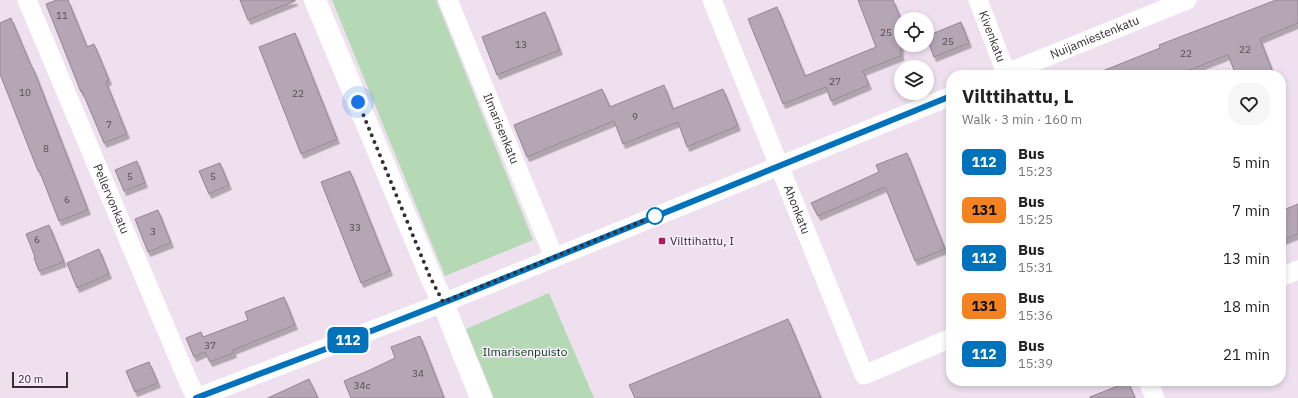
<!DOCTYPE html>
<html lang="en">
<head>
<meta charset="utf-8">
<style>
  body { margin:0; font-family:"IBM Plex Sans",sans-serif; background:#f6f6f6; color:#222; height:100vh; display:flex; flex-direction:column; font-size:15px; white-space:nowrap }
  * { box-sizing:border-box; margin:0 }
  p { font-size:13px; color:#767676 }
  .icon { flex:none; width:22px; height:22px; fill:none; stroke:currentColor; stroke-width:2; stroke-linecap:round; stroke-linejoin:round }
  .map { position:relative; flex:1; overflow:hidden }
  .side { position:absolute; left:946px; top:70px; width:340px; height:316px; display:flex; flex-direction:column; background:#fff; border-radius:16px; box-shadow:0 2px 6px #0003 }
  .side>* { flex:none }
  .badge { padding:0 8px; border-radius:6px; font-size:14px; line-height:26px }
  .tools { position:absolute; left:894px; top:12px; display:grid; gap:8px }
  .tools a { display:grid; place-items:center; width:40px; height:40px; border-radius:50%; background:#fff; box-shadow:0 2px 6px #0003; font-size:20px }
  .scale { position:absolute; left:12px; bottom:10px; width:56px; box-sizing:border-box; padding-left:4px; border:2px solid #352f35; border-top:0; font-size:11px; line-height:14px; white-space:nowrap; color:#352f35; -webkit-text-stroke:3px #fceefe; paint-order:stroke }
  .you { position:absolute; width:20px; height:20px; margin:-10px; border:3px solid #fff; border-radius:50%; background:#1a73e8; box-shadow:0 0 0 6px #1a73e833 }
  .map>.badge { position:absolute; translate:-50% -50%; box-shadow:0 0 0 2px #fff }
  .round { display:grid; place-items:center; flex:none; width:42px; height:42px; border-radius:16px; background:#f6f6f6 }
  .summary { display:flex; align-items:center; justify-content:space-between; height:68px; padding:0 16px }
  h1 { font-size:19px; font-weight:700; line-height:30px }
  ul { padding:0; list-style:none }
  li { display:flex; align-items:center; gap:12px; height:48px; padding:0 16px }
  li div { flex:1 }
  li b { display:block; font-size:15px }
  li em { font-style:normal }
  li .badge { min-width:44px; font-weight:700; text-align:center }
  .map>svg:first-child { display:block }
  .green { fill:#b4d9b4 }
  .building { fill:#b4a6b5; stroke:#938594; filter:url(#shadow) }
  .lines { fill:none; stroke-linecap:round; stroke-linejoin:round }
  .minor { stroke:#fff; stroke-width:19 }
  .tertiary { stroke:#fff; stroke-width:22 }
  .line-casing { stroke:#fff; stroke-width:9 }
  .line { stroke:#0072bc; stroke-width:6 }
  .walk { stroke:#352f35; stroke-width:4; stroke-dasharray:0 7.2 }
  .stop-dot { fill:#fff; stroke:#0072bc; stroke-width:2 }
  .poi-dot { fill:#ab1f5f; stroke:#fceefe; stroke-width:1.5 }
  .labels { text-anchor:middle; stroke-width:3; stroke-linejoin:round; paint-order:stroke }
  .number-label { font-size:10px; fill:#554d55 }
  .street-label { font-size:12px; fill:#352f35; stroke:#fceefe }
  .poi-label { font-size:12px; fill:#352f35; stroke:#fceefe; text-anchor:start }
  .park-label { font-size:12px; fill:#064410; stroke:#fceefe }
</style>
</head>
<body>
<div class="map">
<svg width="1298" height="398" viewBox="0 0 1298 398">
  <defs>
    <filter id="shadow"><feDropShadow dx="2.5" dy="4.5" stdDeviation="0" flood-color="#0004"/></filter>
  </defs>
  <rect width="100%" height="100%" fill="#efe0f0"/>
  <path class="green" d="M332,0H436L533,240L445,276Z
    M549,293L594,398H494L466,329Z"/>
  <path class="building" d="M57,0H68L87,47L94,44L109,80L106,82L127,134L104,143L82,91L81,92L46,4Z
    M240,0H295V1L248,20Z
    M858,0H893L901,19V56L863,71L869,85L831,101L826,87L783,104L748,19L777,7L805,76L876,47Z
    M1276,0H1298V23L1260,39L1274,75H1236L1228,55L1177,75H1095V74L1160,48L1159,45Z
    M545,12L560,50L497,75L482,37Z
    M11,18L32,68H33L88,210L59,221L39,170L38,171L0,74V23Z
    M961,22L969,43L934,57L927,39V36Z
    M295,33L337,139L301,154L259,47Z
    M664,85L673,109L723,89L738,126L687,147L678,122L623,144L614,121L527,157L514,125L602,89L610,107Z
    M907,153L945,249L915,261L885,187L818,216L811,203L879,172L876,165Z
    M137,161L145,183L124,191L115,170Z
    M220,163L229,185L209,194L199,171Z
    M350,171L390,271L361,283L321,182Z
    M1298,204V234L1281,241V211Z
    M158,210L171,243L148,252L135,219Z
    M49,225L64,262L39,271L34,258L35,257L26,234Z
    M99,249L109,274L77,288L67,263Z
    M284,297L295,325L233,350L234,353L210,362L205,352L194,357L186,338L201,332L203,337L248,320L245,312Z
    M788,319L821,398H635L629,385Z
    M420,336L444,398H351L344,381L370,370L395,358L391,347Z
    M149,362L158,383L135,392L126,371Z
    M309,379L318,398H268Z
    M1128,382L1135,398H1090V397Z"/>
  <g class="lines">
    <g class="minor">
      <path id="s1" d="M27,0L186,376L196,398"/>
      <path id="s2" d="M448,0L554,257"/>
      <path id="s3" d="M712,0L864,375L951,338"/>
      <path id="s4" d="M978,0L1006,73"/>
      <path id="s5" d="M1002,75L1187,0"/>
      <path d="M1281,277L1298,270"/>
      <path d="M1148,381L1155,398"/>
      <path d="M196,398L458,297L951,96"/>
    </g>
    <path class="tertiary" d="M315,0L431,277L443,303L481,398"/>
  </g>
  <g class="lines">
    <defs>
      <path id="line" d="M196,398L323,350L458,297L951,96"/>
    </defs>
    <use href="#line" class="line-casing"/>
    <use href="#line" class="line"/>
    <path class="walk" d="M358,102L430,277L443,302L655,216"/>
  </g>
  <circle class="stop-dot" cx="655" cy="216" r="8"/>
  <rect class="poi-dot" x="658" y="237" width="8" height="8" rx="2"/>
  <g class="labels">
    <g class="number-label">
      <text x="62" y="19">11</text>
      <text x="886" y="36">25</text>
      <text x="948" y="45">25</text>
      <text x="521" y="48">13</text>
      <text x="1245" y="53">22</text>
      <text x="1186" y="57">22</text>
      <text x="835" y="85">27</text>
      <text x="25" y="96">10</text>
      <text x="298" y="97">22</text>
      <text x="635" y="120">9</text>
      <text x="109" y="128">7</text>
      <text x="46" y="152">8</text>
      <text x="130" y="180">5</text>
      <text x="213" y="180">5</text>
      <text x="67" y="203">6</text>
      <text x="355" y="231">33</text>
      <text x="153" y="235">3</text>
      <text x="37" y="243">6</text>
      <text x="210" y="349">37</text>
      <text x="418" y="377">34</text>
      <text x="362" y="389">34c</text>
    </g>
    <g class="street-label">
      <text dy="4" stroke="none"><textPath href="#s4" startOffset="39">Kivenkatu</textPath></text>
      <text dy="4" stroke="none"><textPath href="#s5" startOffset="100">Nuijamiestenkatu</textPath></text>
      <text dy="4" stroke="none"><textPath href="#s2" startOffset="139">Ilmarisenkatu</textPath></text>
      <text dy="4" stroke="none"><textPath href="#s1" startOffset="216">Pellervonkatu</textPath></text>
      <text dy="4" stroke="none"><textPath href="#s3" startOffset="226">Ahonkatu</textPath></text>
    </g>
    <g class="poi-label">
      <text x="670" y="245">Vilttihattu, I</text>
    </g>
    <g class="park-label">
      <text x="525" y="356">Ilmarisenpuisto</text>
    </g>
  </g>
</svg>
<div class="tools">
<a><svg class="icon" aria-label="locate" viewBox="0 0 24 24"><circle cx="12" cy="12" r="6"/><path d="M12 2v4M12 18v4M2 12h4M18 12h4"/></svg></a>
<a><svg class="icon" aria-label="layers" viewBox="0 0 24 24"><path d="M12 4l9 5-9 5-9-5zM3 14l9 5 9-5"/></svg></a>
</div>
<div class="scale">20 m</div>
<div class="you" style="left:358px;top:102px"></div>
<b class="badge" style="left:348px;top:340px;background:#0072bc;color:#fff">112</b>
<section class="side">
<div class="summary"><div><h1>Vilttihattu, L</h1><p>Walk · 3 min · 160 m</p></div><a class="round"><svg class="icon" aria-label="heart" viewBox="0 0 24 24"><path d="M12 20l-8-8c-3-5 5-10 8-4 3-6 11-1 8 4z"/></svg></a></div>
<ul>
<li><span class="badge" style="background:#0072bc;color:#fff">112</span><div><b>Bus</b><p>15:23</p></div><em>5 min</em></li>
<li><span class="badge" style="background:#f58220;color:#111">131</span><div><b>Bus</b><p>15:25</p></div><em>7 min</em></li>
<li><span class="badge" style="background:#0072bc;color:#fff">112</span><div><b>Bus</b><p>15:31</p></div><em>13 min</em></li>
<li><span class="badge" style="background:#f58220;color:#111">131</span><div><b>Bus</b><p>15:36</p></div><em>18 min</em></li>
<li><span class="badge" style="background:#0072bc;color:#fff">112</span><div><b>Bus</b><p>15:39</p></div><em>21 min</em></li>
</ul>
</section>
</div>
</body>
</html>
